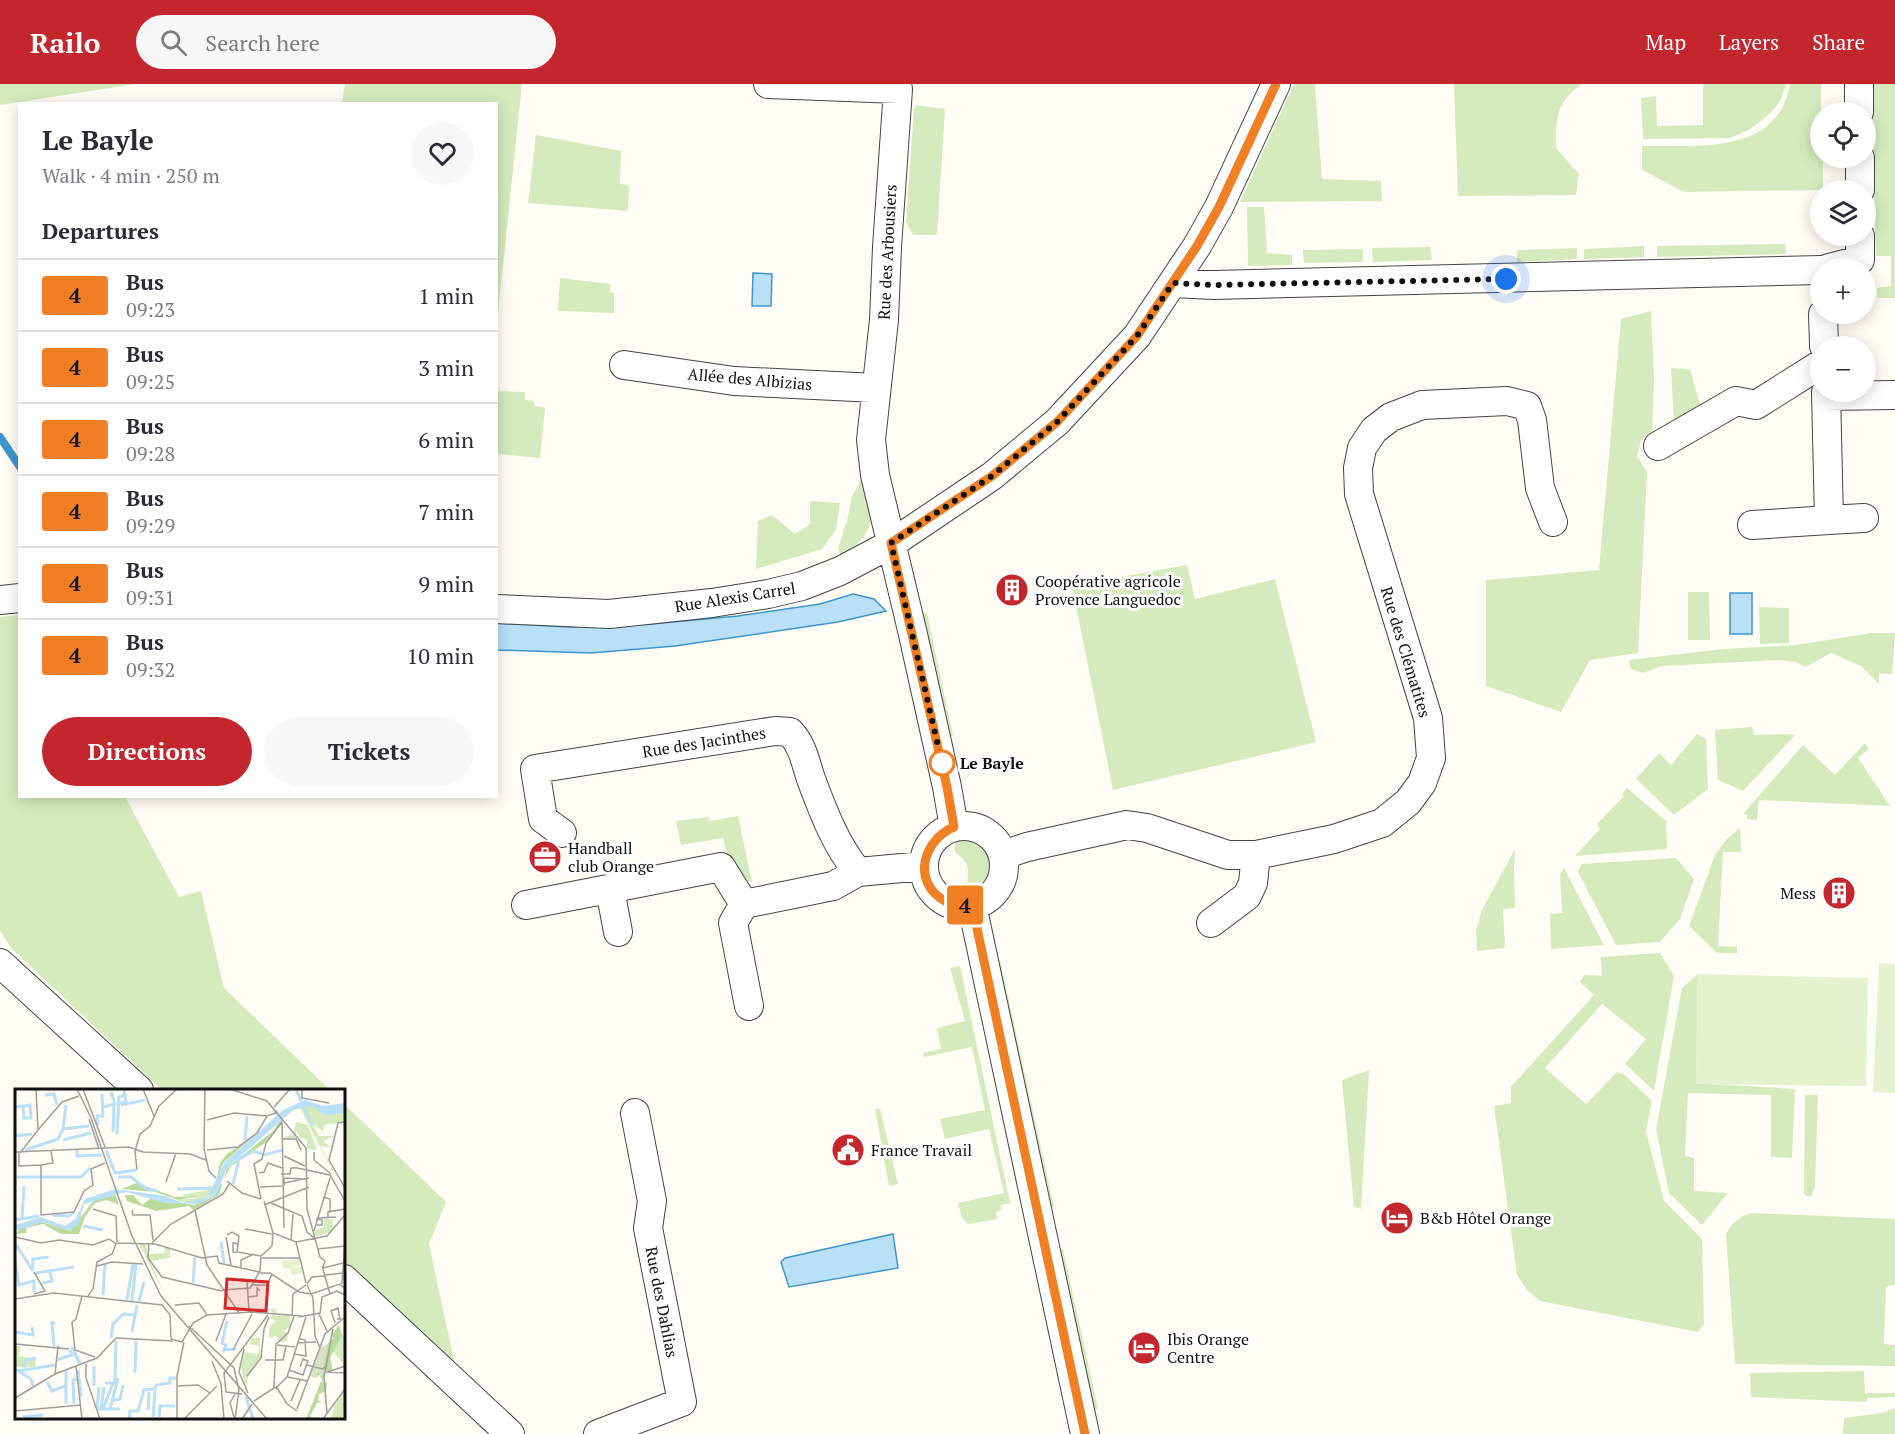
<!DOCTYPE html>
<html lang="en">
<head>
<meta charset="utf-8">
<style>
  body { margin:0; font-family:"PT Serif",serif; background:#f7f7f7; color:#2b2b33; height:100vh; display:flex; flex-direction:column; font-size:22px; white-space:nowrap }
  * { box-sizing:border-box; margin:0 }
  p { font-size:20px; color:#7c7c81 }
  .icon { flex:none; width:33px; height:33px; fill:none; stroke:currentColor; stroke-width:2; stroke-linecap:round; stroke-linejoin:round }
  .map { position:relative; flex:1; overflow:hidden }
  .panel { position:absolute; left:18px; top:18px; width:480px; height:696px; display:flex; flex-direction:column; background:#fff; border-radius:0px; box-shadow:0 3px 15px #0003 }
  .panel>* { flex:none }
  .badge { padding:0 12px; border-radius:4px; font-size:21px; line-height:39px }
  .buttons { position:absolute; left:1810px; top:18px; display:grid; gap:12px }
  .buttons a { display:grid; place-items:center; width:66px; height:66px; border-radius:50%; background:#fff; box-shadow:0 3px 15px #0003; font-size:30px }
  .you { position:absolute; width:30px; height:30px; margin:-15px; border:4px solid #fff; border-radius:50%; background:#1a73e8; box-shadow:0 0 0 9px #1a73e833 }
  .map>.badge { position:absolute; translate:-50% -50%; box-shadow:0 0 0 3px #fff }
  h2 { padding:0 24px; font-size:22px; line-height:54px }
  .round { display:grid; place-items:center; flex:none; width:63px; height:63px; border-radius:32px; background:#f7f7f7 }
  .summary { display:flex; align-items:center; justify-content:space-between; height:102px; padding:0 24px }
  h1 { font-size:28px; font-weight:700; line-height:45px }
  .primary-button { display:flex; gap:12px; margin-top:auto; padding:12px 24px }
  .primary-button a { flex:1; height:69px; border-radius:36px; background:#c4262e; color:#fff; font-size:24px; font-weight:700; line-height:69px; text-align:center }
  .primary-button a+a { background:#f7f7f7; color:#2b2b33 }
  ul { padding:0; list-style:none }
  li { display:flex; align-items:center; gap:18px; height:72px; padding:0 24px; border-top:2px solid #e1e1e2 }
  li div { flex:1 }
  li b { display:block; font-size:22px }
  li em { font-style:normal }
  li .badge { min-width:66px; font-weight:700; text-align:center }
  header { display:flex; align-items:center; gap:36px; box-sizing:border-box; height:84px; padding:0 30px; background:#c4262e; color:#fff }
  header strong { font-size:28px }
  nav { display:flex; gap:33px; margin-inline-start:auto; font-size:21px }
  .search { width:420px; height:54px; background:#f7f7f7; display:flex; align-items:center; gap:15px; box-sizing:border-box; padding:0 21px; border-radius:33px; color:#7c7c81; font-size:22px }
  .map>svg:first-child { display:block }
  .green { fill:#d5ebbd }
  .pitch { fill:#e6f2cf }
  .water { fill:#b9e0f7; stroke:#3f96cf; stroke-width:1.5 }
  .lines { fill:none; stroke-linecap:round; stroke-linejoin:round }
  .stream { stroke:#3f96cf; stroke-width:8 }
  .minor-casing { stroke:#444; stroke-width:30 }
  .minor { stroke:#fff; stroke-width:28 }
  .line-casing { stroke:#fff; stroke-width:14 }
  .line { stroke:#f08023; stroke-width:9 }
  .walk { stroke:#111; stroke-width:6; stroke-dasharray:0 10.8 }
  .stop-dot { fill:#fff; stroke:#f08023; stroke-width:3 }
  .labels { text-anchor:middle; stroke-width:6; stroke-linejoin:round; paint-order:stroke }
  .street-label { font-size:16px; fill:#111; stroke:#fff }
  .poi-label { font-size:16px; fill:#111; stroke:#fff; text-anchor:start }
  .stop-label { font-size:16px; font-weight:bold; fill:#111; stroke:#fff; text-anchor:start }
  .inset-river { fill:none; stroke:#b9e0f7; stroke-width:3 }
  .inset-road { fill:none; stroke:#a09f9a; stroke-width:1.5 }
  .view { fill:#d62828; fill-opacity:0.15; stroke:#d62828; stroke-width:3 }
  .inset-edge { fill:none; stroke:#111; stroke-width:3 }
</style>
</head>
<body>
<header>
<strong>Railo</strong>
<div class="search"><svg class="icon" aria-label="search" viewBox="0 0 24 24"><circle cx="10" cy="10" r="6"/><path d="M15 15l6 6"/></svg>Search here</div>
<nav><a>Map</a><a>Layers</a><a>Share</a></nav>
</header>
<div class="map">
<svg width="1895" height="1350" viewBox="0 0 1895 1350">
  <rect width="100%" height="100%" fill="#fffdf5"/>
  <path class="green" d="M0,0H136L0,21Z
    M345,0H522L497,239L496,20L342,19Z
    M1294,0H1315L1322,95L1381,97L1382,117L1240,118Z
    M1454,0H1582C1556,18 1556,34 1556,64L1579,90L1576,111L1458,112Z
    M1703,0H1786L1780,18L1766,33L1749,46L1730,54L1643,55L1641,14L1656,12L1657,42L1703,41Z
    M1790,0H1821V74H1823V106L1684,108L1642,86V62C1697,61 1778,72 1790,0Z
    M1871,0H1895V214H1878L1877,204L1891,202V172H1876Z
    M917,21L945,25L937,151H913L906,138L914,24Z
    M536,51L621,67L620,100L629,101L628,127L528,119Z
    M1247,123H1264L1267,169L1292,171V181L1248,182Z
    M1785,160L1786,170L1657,173V162Z
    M1644,162V173L1584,175V165Z
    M1430,163L1432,176L1373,178L1372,164Z
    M1577,164V175L1517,178V166Z
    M1363,165V178L1304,179L1303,166Z
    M560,194L610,200V208L614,209V229L558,227Z
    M1651,227L1654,294L1652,348L1641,356L1637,372L1647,388L1638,569L1590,576L1561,628L1486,602V496L1599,486L1621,235Z
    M1671,284L1690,285L1700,321L1674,338Z
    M497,307L525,308V316L534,317V322L545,324L540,374L497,370Z
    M862,394C865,406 871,419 871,431C872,449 855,465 840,471L838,464L847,437L852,412Z
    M810,417L840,419L836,446L822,465L756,485L758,437L772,431L795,450L810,440Z
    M1187,481L1195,515L1275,495L1316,658L1113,706L1072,502Z
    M1688,508H1709L1710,556H1688Z
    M1759,523L1789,524V559L1760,560Z
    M927,529L953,652L949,653L922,530Z
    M19,531L20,712L125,713L179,813L201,807L224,904L330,1006H162L11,864L0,847V533Z
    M1872,549H1895L1892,590L1879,589V600L1861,582L1831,569L1806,583L1796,578L1780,576L1662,582L1643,589L1631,585L1629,576L1723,565L1796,561Z
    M1752,643L1754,651L1788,650L1795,651L1743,707L1718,696L1715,646Z
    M1697,650L1706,655L1708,705L1674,731L1636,695L1659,669L1671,681Z
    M1865,659L1869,665L1858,674L1890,722L1759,716L1757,736L1747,735V731L1743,730L1803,661L1835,691Z
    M1627,704L1666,737L1667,765L1575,772L1600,745L1597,740L1624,712L1622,710Z
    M738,732L752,798L741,796L728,773L723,754L681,761L676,737L709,733L710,737Z
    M1740,744L1741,768H1723L1718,862L1737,863V869H1717L1689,842L1715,771L1726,756Z
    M964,754L978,758L990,774L989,792L977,802L966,807C968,787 973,782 955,768V756Z
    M1515,765L1514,781L1515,824L1503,825L1505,864L1477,867L1476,846L1482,826Z
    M1676,774L1694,795L1680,835L1660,858L1616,861L1578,788L1581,780Z
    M1564,784L1604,861L1551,865L1550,830L1562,829L1560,790Z
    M1660,869L1674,892L1654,1007L1625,980L1646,955L1602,920L1545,984L1586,1020L1617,988L1625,991L1652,1017L1646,1047L1664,1117L1702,1155L1704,1240L1698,1248L1540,1217L1527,1206L1517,1191L1494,1022L1511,1019V1003L1594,911L1580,898L1584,891L1602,892L1601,873Z
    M1000,876L1054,1123L1048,1124L994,877Z
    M960,882L1010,1119L1001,1121V1126L996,1128L997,1135L969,1140L962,1134L958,1119L1004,1109L989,1045L945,1055L940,1035L985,1026L972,963L924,973L923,969L941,965L937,944L965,937L950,884Z
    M1698,890L1696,999L1795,1005L1792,1074L1771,1073V1011L1688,1009L1685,1072L1694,1074V1107L1728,1109L1702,1141L1669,1109L1656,1045L1682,904Z
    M1369,986L1361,1125L1354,1123L1342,996Z
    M1805,1011H1818L1815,1103L1811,1113L1806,1112L1804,1109Z
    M344,1020L446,1118L429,1160L455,1281L344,1177Z
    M875,1025H880L898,1100L889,1102Z
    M1753,1129L1895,1135V1201L1886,1202L1884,1260L1895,1261V1282L1735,1280L1726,1150C1733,1138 1739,1132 1753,1129Z
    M1063,1165L1098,1325L1092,1326L1057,1167Z
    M1864,1287L1865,1309H1895V1313L1868,1314L1866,1318L1751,1313L1750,1289Z
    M1895,1324V1350H1843L1844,1334L1882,1329Z"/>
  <path class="pitch" d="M1879,879L1895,880V1009L1873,1008Z
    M1698,890L1868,894L1866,1002L1696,1000Z"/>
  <path class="water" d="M753,189L772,190L771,222H752Z
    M1730,509H1752V550H1730Z
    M853,510L874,515L886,527L838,538L675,562L591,569L497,566L496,539L570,543L651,540L738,532L820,520Z
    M893,1150L898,1184L789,1203L781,1178L785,1174Z"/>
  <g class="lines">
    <path class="stream" d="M0,353L20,383"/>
    <defs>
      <path id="minor" d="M768,0L898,5L887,163L884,236L871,356L875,391L912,546L947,703L954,743
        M1859,0V28
        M1860,74V106
        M1829,184L1860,176V152
        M1173,199L1214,201L1821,186
        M1823,230L1824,262
        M624,281L734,297L876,304
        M1826,312L1895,311
        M1658,362L1736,317L1756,321L1821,280
        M1829,436L1864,434
        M1752,441L1829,436L1826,308
        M0,516L20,514
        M496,525L609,530L712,519L768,510L802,502L840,487L891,460L992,392L1057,338L1137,252L1197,162L1219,123L1276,0
        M924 782a40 40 0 1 1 80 0a40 40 0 1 1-80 0Z
        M562,749L543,735L535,685L775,647L790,648C803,662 805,677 811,695C823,727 836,762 858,788
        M1003,771L1027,763L1127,741L1147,744L1228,771H1256L1334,755L1382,739L1408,718L1422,699L1431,674L1428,634L1359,410L1358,384L1362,364L1374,346L1391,333L1422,321L1507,317L1527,322L1532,336L1540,404L1553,438
        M610,805L618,848
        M526,821L721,783L744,820
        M972,821L1085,1350
        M1211,839L1247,812L1253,799L1256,771
        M0,879L139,1006
        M749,922L733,839L744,820L833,802L858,788L924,782
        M344,1195L510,1350
        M598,1350L682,1318L648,1144L652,1117L635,1029"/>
    </defs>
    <use href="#minor" class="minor-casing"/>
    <use href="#minor" class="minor"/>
  </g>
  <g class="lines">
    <defs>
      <path id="line" d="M1085,1350L972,821C963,821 953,821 945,817C911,798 923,756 954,743L947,703L891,459L992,392L1057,338L1137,252L1197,162L1219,123L1276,0"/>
    </defs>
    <use href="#line" class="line-casing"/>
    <use href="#line" class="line"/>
    <path class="walk" d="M942,679L891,459L992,392L1057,338L1137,252L1173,199L1214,201L1506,195"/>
  </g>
  <defs>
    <symbol id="building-disc" viewBox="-11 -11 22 22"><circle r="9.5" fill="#c4262e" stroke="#fff"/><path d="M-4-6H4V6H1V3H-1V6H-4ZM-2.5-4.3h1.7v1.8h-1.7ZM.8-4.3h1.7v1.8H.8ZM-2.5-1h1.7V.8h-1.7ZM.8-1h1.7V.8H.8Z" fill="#fff"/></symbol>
    <symbol id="office-disc" viewBox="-11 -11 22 22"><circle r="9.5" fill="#c4262e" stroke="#fff"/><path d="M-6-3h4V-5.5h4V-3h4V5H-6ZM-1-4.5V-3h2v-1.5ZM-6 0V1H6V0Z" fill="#fff"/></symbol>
    <symbol id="civic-disc" viewBox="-11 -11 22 22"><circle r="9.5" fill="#c4262e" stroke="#fff"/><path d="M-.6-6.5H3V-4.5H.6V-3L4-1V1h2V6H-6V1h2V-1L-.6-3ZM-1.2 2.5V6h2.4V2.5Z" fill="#fff"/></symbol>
    <symbol id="hotel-disc" viewBox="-11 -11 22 22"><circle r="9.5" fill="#c4262e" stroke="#fff"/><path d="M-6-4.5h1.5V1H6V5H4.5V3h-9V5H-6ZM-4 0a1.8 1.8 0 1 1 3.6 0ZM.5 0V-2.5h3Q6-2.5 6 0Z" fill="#fff"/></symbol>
  </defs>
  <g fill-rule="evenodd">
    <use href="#building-disc" x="993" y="487" width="38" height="38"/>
    <use href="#office-disc" x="526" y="754" width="38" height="38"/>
    <use href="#building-disc" x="1820" y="790" width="38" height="38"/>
    <use href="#civic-disc" x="829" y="1047" width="38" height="38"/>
    <use href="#hotel-disc" x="1378" y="1115" width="38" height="38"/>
    <use href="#hotel-disc" x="1125" y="1245" width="38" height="38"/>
  </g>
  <circle class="stop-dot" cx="942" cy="679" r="12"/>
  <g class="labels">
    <g class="street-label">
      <text transform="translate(887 168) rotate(-87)" y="6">Rue des Arbousiers</text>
      <text transform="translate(750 295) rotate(5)" y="6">Allée des Albizias</text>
      <text transform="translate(735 513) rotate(-9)" y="6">Rue Alexis Carrel</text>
      <text transform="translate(1406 568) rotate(73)" y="6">Rue des Clématites</text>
      <text transform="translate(704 658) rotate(-9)" y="6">Rue des Jacinthes</text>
      <text transform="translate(662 1218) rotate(79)" y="6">Rue des Dahlias</text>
    </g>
    <g class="poi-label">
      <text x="1035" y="503">Coopérative agricole<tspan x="1035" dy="18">Provence Languedoc</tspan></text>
      <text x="568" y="770">Handball<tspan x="568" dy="18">club Orange</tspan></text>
      <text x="1816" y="815" text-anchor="end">Mess</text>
      <text x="871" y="1072">France Travail</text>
      <text x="1420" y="1140">B&amp;b Hôtel Orange</text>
      <text x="1167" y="1261">Ibis Orange<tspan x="1167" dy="18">Centre</tspan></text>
    </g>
    <g class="stop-label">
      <text x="960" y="685">Le Bayle</text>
    </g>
  </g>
  <g transform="translate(15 1005)">
    <rect width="330" height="330" fill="#fffdf5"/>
    <path d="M297,17L310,25L330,24V33L309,36L308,42L298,36L304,47H319L308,52L316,58L306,57L330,106L285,19ZM281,33L293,36L302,61L292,60V50L285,49L281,41V49H268L278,45ZM197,95L190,105L200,96L193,108L171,114L162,111L182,109L166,106L189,102ZM309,129L326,132L318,131L317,142L301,148L299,142L309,138ZM124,154L131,155L133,168V165L149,164L150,158L155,159V169L135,172L151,209ZM255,220H261V227L275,226V238L269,242L273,244L272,252L264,254L262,247L254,249V239L260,232L255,229L259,225ZM330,245V275H329L317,262L323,248ZM237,249H245V269L233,288L231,300L226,277L230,263L243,265L244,257L235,255ZM0,256L6,258L4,267L21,270L20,278H0ZM330,300V330H315L320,316Z" fill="#d5ebbd"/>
    <path d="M267,29L268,31L250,54L215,78L209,91L212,79L258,42ZM239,47L208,74L200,96L189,106L201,93L205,74L212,65ZM122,94L160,108L184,107L163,111L141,103L106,100ZM206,94L207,96L204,105L210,102L179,121L174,117L141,122L112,112L110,106H118L127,116L136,109L179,116L198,108ZM100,105L104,116L92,111L80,114L70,128L64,145H46L28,135L11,139L12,144L0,145L7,138L27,133L55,142L79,111ZM324,236L327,246L315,269L318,282H311L307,294L312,293L311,302L304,305L303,312L307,313L302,314L295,327L299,330H291L307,290L304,286L301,289L303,280L306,287L313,254L319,249L316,247L314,254L315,248Z" fill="#b9dc9c"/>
    <path d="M313,255L307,288L303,280L301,289L295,287L305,259Z" fill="#d9e3c4"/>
    <path d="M284,170L286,175L276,180L286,178L288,184L277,186L275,180L268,179L267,172Z" fill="#e6f2cf"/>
    <path d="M290,11L308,17L330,14V24L310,26L297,17L278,21L212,79L201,106L183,115L150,114L111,103L69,115L64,134L55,142L28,133L0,142V136L26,128L50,137L61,129L70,110L100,100L150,107L168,114L193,108L209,74L268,21Z" fill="#b9e0f7"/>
    <path class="inset-river" d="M281,0L297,37M30,6L39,5L42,16M105,14L111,13L109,0M106,16L130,11M0,18L8,17L15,16L16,29H9L8,17M88,18L100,15L96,3M83,36L82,27H88L87,5M0,37V47L17,45M48,40L51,16M98,43L99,15M102,45L104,8L110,6M48,51L76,44M230,51L232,27M10,61L43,50L48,40L74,37M62,61V67L87,66M91,61L100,84L121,81M249,66L268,61M2,88H66L75,79M103,88H116L130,99L142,102M218,95L224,70L239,62L247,65M162,100L200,99M37,126L54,127L59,123M7,129L9,97M0,131L24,127M68,137L88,141M206,153L209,174M0,154L18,182M0,172L4,196L19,192V203M18,180V170L34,168M21,184L59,178M27,194L37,192L35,183M178,194L180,168M88,206L90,175M112,211L118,175M117,212L121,175M124,212L129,193M212,232L207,254L211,256L209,261L221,260M0,243L18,246L17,238M117,243L122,216M96,249L98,235L108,225L120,226M39,257L37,234H40M57,258L65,275M41,271L57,266L55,261M9,279L11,271L21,269M0,280L16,290L18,297M63,281L66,308M3,282L40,276M120,284L121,252M32,293L37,302L50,297M90,294H99L100,289L101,252M79,297V277M231,308L238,330M97,312L105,310L108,296M51,315V282M59,315L58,291L62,290M82,319L84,298M83,320H105M86,320L89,298M88,320L98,294M95,320L103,289M133,321L134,303M8,328L28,326M138,328L140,302M144,328L145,317H160M114,330L115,322H123L129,301L140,300L141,296L155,294V289H161"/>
    <path class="inset-road" d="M62,0L76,29L117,147L146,207L252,330M68,0L90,58M128,0L139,27M190,0L189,60L194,82L201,89M215,0L252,12L291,59L292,120L305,168L310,172L308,178M287,0V9L314,14M259,18L275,0M74,30L84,60M192,31L219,24L252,27M267,33L269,139M330,33L323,34L314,71L330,99M23,41L47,13L64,7M267,50H281L286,61M192,61L223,58L242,44L252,27L263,23M0,63L114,58L128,63L175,65L191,71M299,63V71L316,85M4,64V77L26,76L38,74L36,62M5,64L23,41L21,0M269,67L290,77M26,76V126L59,123L69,102L78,96L76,80L90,74M122,81L120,62L125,45L135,37L144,17L162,0M244,84L249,83L253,74L267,79M266,85H275L276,79H282L315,86L330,112M212,92L227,104L246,110M151,93L161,64M269,94L294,89M269,97V89L290,90M245,98L267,97M308,108L315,110V122M246,110L239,75L247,70L251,54L267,33M249,112L258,144L281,153L312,147L330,126M256,114L287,127L292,143L299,149M249,116L294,98M78,120L101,127L102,153M117,121L118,126H135L138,151M180,121L192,176L224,224M313,128V123L330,120M302,129L321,128M300,136H307V131L301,130M230,140L257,145M299,142L315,89M212,146L217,143L224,147L222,163L246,167M0,148L26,154L44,151L78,156L94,150L100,154L140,155L187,169L202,167L204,174L244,183M211,148L216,176M276,151L278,125M281,153L291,194M134,154L133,169L147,188L207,202M137,154L156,135L208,105L215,94M303,160L330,157M222,163H218V154L224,155M246,167L257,157L258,144M247,169H285M82,177L97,173L128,175M307,177L315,205M226,179V171L239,165M308,179L328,174M19,183L30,202L19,205M245,184H255L284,203L296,205M310,186L328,184M226,190L232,191L234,223M292,195L297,188L310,187M327,195L330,152M237,196H252L257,185M292,196L298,209L300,247L305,259M207,201L235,199L245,182L246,168M296,205L325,195L330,200M67,207L61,230L57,233L60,261L80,268M73,207L78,200L82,173L97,165L101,155M233,208L242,207V199L245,202M0,210L39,204L147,216L155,226L156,250L167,253L178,234L192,226L236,223L287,227M160,216L184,214L192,226M304,225L312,242M305,225L307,208L322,202L330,206M277,227L278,205L291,196M284,228L305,224M320,234L316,222L323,219L325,230H322M174,237L219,279L224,301L220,330M201,252L211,225M282,254L301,253M0,255L54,260M262,256L280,258M229,260L224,283L233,304M218,261L237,225M279,265L291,267L290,251L285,250M250,271H268L271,257M197,272L206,295L209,330M71,275V289L85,330M292,276L307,280L312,277M61,277L67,330M285,278L288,270L293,272L290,280M274,281L288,286L290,280M311,283L330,284M313,283L330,277M40,285L43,257M232,287L246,269L249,240L254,228M272,288L293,292M162,297L183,296L195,304M261,297L272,315L282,322M262,298L272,288L291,228M262,300L259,298L261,255L273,244L279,227M227,305L211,303L209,284L253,226M0,309L40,285L82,269L101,249L158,252M239,312L259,299M276,312L285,291M282,320L310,245L330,228M0,322L66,316M312,324L309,288L318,240M219,328L215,314L220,305M162,330V287L169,253M169,330L202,297M227,330L237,315M308,330L330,300"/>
    <path class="view" d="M212,190L253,193L251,222L210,219Z"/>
    <rect width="330" height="330" class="inset-edge"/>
  </g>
</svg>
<div class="buttons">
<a><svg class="icon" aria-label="locate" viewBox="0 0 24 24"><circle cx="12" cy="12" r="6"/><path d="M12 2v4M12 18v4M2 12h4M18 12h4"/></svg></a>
<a><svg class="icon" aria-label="layers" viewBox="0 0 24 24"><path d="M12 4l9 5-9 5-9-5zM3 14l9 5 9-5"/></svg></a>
<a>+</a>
<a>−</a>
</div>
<div class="you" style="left:1506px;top:195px"></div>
<b class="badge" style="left:965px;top:821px;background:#f08023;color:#111">4</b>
<section class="panel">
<div class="summary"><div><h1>Le Bayle</h1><p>Walk · 4 min · 250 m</p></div><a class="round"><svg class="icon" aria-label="heart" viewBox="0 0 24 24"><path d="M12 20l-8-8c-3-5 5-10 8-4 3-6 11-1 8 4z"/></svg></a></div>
<h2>Departures</h2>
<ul>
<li><span class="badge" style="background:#f08023;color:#111">4</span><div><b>Bus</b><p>09:23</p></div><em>1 min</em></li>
<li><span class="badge" style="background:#f08023;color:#111">4</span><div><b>Bus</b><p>09:25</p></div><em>3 min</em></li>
<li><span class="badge" style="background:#f08023;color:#111">4</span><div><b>Bus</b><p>09:28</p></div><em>6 min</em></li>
<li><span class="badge" style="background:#f08023;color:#111">4</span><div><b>Bus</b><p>09:29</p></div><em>7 min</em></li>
<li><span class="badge" style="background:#f08023;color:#111">4</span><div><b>Bus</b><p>09:31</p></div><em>9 min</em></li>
<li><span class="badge" style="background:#f08023;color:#111">4</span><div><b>Bus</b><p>09:32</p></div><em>10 min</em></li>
</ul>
<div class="primary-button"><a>Directions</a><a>Tickets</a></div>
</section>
</div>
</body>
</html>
